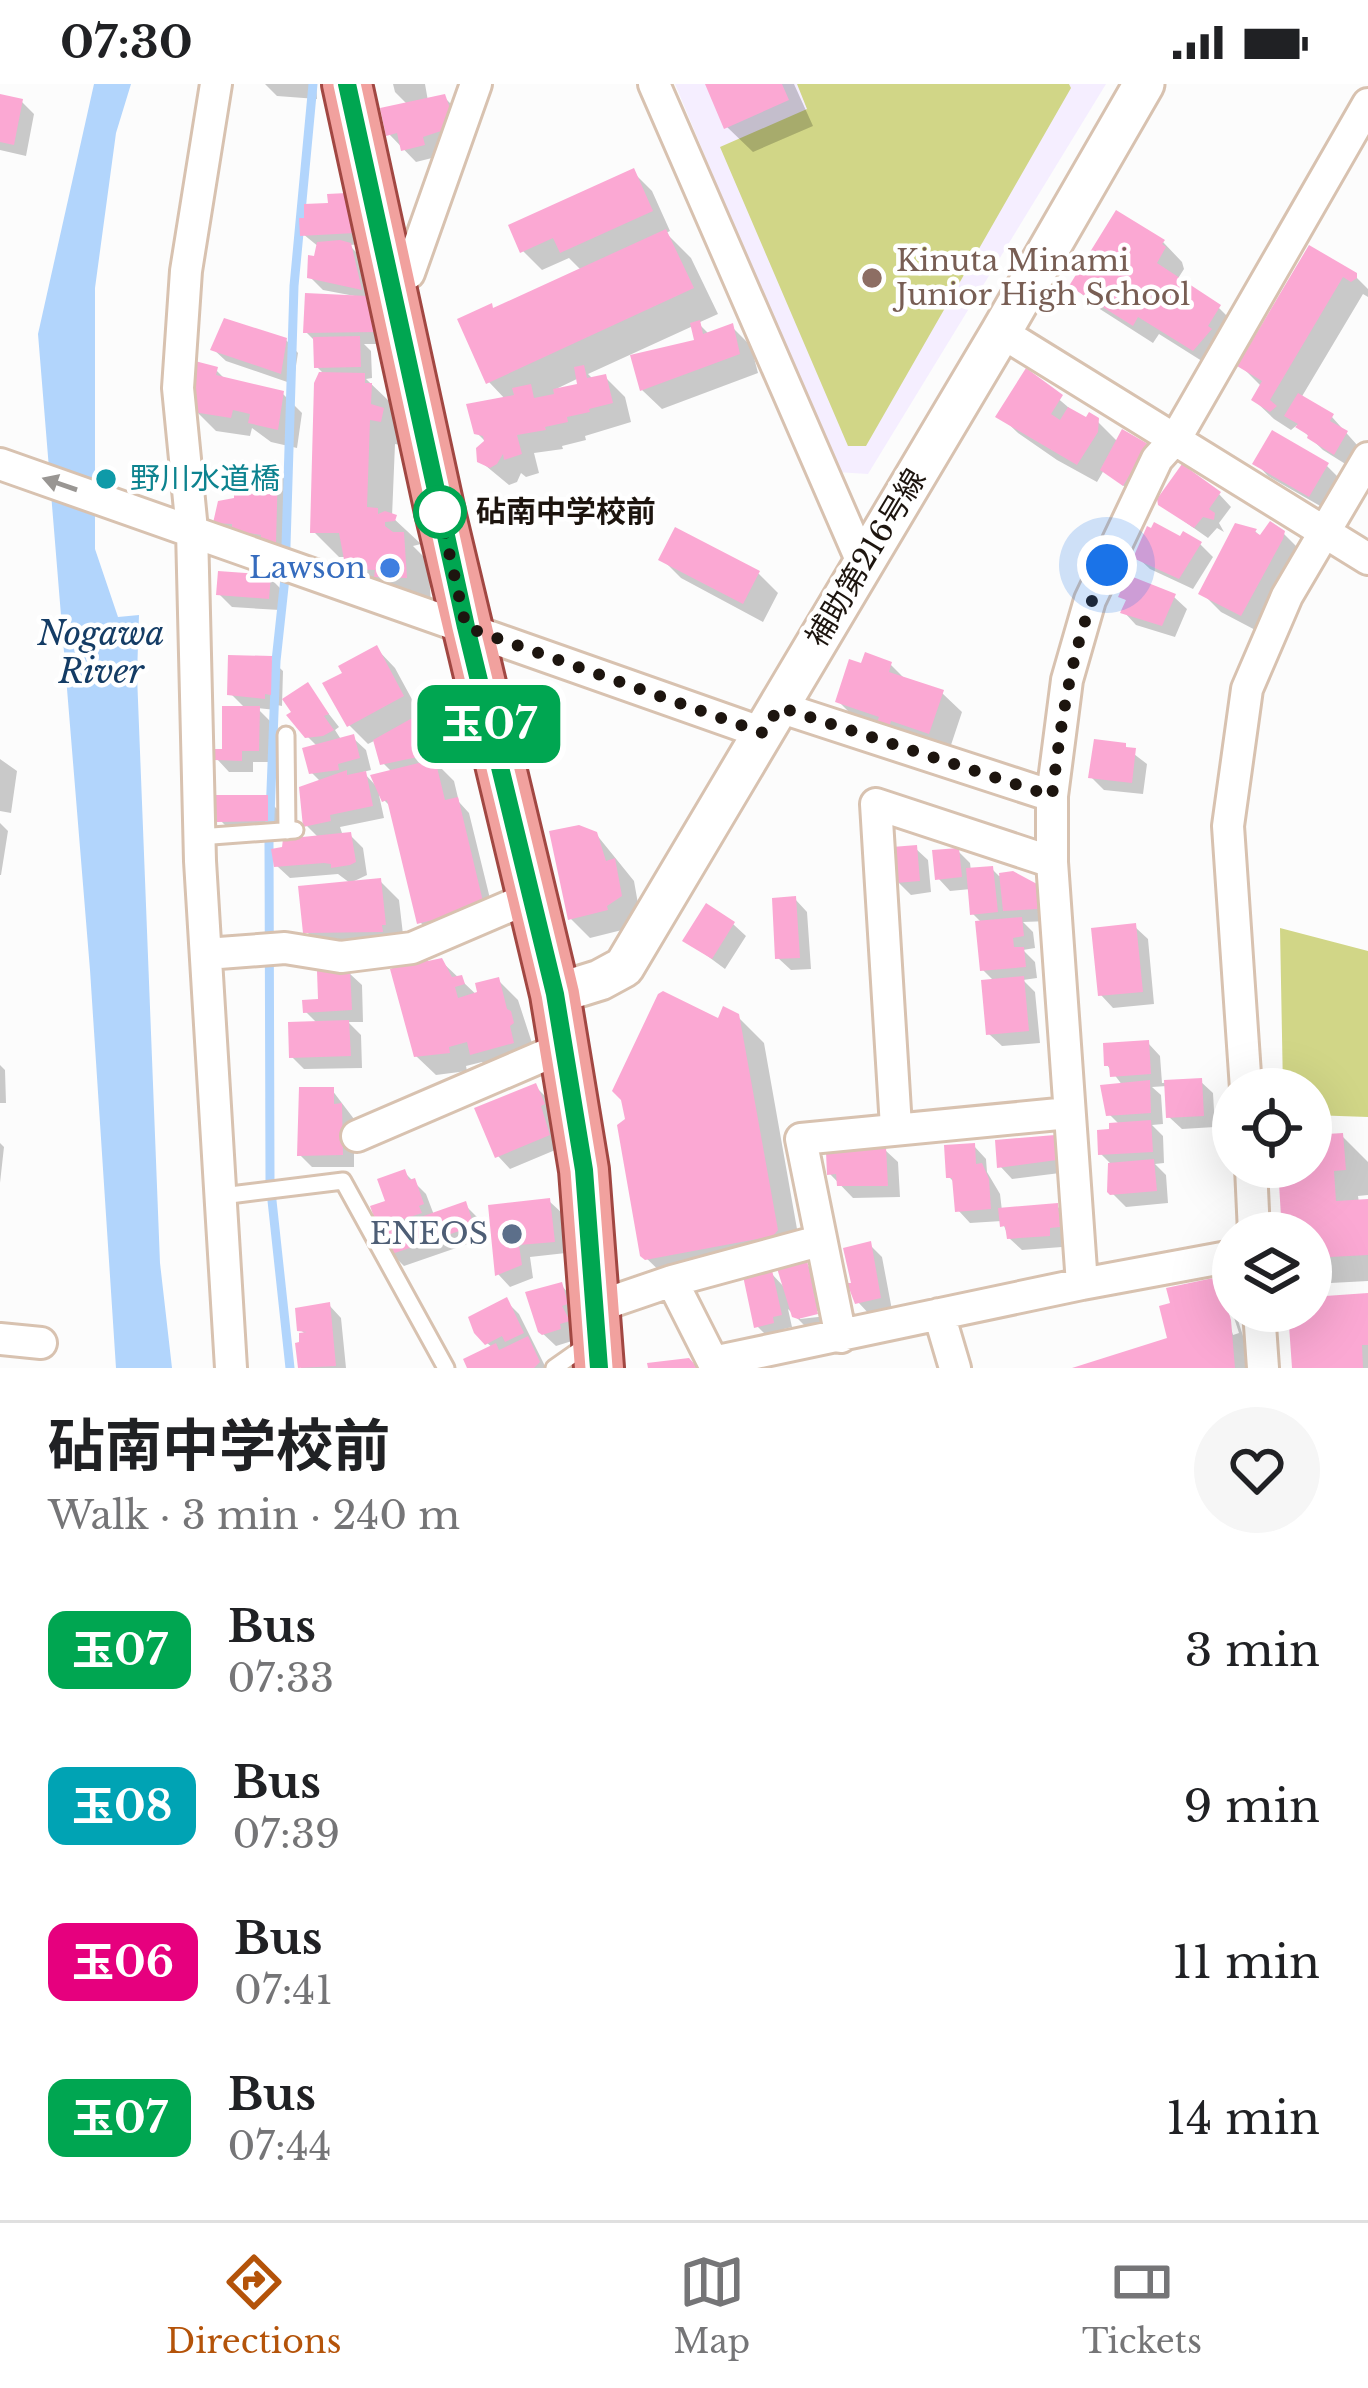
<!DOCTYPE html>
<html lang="en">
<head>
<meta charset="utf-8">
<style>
  body { margin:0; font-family:"Libre Baskerville","Noto Sans JP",serif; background:#f6f6f6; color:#202124; height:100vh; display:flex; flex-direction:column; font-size:45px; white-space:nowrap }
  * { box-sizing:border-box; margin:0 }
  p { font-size:39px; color:#757577 }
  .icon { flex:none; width:66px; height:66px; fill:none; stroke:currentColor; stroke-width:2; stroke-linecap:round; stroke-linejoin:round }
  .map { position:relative; height:1284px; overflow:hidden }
  .panel { display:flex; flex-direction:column; background:#fff; flex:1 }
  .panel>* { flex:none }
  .badge { padding:0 24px; border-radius:18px; font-size:42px; line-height:78px }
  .tools { position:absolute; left:1212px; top:984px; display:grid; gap:24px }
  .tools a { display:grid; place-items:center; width:120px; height:120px; border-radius:50%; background:#fff; box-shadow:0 12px 48px #0002; font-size:60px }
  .you { position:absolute; width:60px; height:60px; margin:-30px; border:9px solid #fff; border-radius:50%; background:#1a73e8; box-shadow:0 0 0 18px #1a73e833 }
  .map>.badge { position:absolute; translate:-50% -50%; box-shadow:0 0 0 6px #fff }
  .round { display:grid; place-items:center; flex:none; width:126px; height:126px; border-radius:63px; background:#f6f6f6 }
  .headline { display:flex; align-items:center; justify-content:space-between; height:204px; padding:0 48px }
  h1 { font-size:57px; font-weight:700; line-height:90px }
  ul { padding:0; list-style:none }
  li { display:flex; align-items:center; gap:36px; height:156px; padding:0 48px }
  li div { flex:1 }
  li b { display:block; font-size:45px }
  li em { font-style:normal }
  li .badge { min-width:132px; font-weight:700; text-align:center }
  .status { display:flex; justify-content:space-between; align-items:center; height:84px; padding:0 60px; background:#fff; direction:ltr }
  .status svg { height:33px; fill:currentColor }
  .tabs { display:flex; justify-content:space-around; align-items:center; height:168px; border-top:3px solid #e0e0e0; background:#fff; font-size:33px; color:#757577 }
  .tabs a { display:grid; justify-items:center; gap:6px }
  .tabs .current { color:#b45309 }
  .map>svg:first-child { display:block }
  .education { fill:#f5eeff }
  .green { fill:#d1d687 }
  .water { fill:#b2d5fc }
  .shadow { fill:#0003; fill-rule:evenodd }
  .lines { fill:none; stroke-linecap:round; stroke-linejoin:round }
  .stream { stroke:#b2d5fc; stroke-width:9 }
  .building { fill:#fba8d3 }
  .service-casing { stroke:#d8c2b0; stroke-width:21 }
  .minor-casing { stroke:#d8c2b0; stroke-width:36 }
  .tertiary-casing { stroke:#d8c2b0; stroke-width:45 }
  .primary-casing { stroke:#a14742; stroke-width:54 }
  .service { stroke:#fff; stroke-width:15 }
  .minor { stroke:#fff; stroke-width:30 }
  .tertiary { stroke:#fff; stroke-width:39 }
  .primary { stroke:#f1a19e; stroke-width:48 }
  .oneway { fill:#999693 }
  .line-casing { stroke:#fff; stroke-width:27 }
  .line { stroke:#00a651; stroke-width:18 }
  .walk { stroke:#1d150f; stroke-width:12; stroke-dasharray:0 21.6 }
  .education-dot { fill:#8d6e63; stroke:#fff; stroke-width:4.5 }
  .culture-dot { fill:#0f9aa8; stroke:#fff; stroke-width:4.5 }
  .stop-dot { fill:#fff; stroke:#00a651; stroke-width:6 }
  .shop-dot { fill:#3f7fe0; stroke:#fff; stroke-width:4.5 }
  .service-dot { fill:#5c6f8a; stroke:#fff; stroke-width:4.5 }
  .labels { text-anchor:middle; stroke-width:9; stroke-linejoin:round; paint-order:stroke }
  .education-label { font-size:30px; fill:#785e54; stroke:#fff; text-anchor:start }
  .culture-label { font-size:30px; fill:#0d838f; stroke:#fff; text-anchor:start }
  .stop-label { font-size:30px; font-weight:bold; fill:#1d150f; stroke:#fff; text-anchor:start }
  .street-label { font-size:30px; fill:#1d150f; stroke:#fff }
  .shop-label { font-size:30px; fill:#366cbe; stroke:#fff; text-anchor:end }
  .service-label { font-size:30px; fill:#4e5e75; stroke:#fff; text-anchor:end }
  .water-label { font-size:33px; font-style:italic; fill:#143c65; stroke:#fff }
</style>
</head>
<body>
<div class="status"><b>07:30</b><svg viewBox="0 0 49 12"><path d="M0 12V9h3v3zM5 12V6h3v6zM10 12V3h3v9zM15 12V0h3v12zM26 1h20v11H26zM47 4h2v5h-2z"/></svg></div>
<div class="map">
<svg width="1368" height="1284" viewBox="0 0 1368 1284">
  <rect width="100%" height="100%" fill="#fcfcfc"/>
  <path class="education" d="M675,0H1106L868,390L836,388Z"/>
  <path class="green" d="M797,0H1069L1071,4L866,362H848L720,63L807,25Z
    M1280,844L1368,867V1033L1311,1031V1005H1283Z"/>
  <path class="water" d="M94,0H131L116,49L95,204V465L118,533L139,531L137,591L160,1179L172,1284H116L90,886L38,250Z"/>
  <path class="shadow" d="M265,0H316L317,15L277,12Z
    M393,0H425L428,17L444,13L457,26L466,55L434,65L436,73L416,78L389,50L408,21L395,8Z
    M708,0H794L813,42L753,68L727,43Z
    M0,13L22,18L34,30L26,72L0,66Z
    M633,88L652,107L670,147L666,149L691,174L718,230L698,239L710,251L732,243L751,262L758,289L662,325L642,306L697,258L693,242L588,290L594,296L605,293L625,313L631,338L585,352L586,356L562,362L563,365L534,369L539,389L526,393L521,389L517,398L509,401L480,377L487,359L476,348L506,316L489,298L495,227L582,187L569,174L542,186L523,167ZM579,294L581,302L556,305Z
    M331,122L365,160L349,161L363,175L388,260H364L371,267L372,294L366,295L390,318L396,328V340L408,352L406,362L395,360L392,433L421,460L413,462L428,477L431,518L374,506L348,480L346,473H339L313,447L322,288L317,283L316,258L306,248L360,213L323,206L310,193L319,163L303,150Z
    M1163,158L1182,178L1184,185L1177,196L1219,224L1238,243L1213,284L1159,250L1153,259L1092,220L1073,201Z
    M1311,165L1355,192L1368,205V213L1363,210L1301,314L1332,333L1358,362L1347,381L1323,366L1297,341L1291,346L1274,335L1254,316L1262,303L1241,282Z
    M286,256L298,269L293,300L226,277L213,265Z
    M216,286L227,297L283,310L302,329L297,364L271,358L252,344L250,352L216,347L196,327Z
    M1027,288L1082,335L1097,337L1118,358L1146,362L1158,375L1136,412L1104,386L1097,398L1057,376L1018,349L998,330Z
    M1256,379L1327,382L1339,394L1322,423L1268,392Z
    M277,387L289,400L287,470L229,451L217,438Z
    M1219,410L1231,423L1219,439L1224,448L1217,444L1208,454L1174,430Z
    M676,447L759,490L778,509L763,538L681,494L662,475Z
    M1255,447L1262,454L1283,449L1303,469L1261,549L1221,528L1202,509Z
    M1181,456L1200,460L1213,473L1193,505L1150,485L1137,473Z
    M270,494L282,506L280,526L232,523L219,510Z
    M1122,512L1174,513L1187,525L1175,553L1136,541L1124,528L1128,518Z
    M376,564L395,584L421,632L448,617L460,630L471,676L439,682L454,697L459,718L469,729L496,839L439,857L420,838L392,724L379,711L384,734L340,743L343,752L350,751L363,764L367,791L350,799L338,790L290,794L277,782L319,754L306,741L322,699L311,688L318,663L307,652V602L339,643L335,646L342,657L353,654L366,666L371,686L363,688L378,704L392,688L383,679L376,656L368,660L349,641L346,590Z
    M270,575L283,587L282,622L277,621L276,626L257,624L271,638L270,678H253V688H229L217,675L246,625L230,609Z
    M890,580L907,597L942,609L962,628L949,667L858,637L838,617Z
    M1130,667L1147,680L1143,710L1104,706L1091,693Z
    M0,675L17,687L11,729L0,727Z
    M266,714L279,727V748L233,749L220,736Z
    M0,739L8,747L1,791H0Z
    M596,750L634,797L640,831L638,836L625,841L626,845L590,854L571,835Z
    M915,764L928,776L931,808L911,811L898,798Z
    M958,767L970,779L971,787L992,785L999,792L1013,790L1036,802L1049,816L1050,837L1023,838L1033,848L1035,864L1023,866L1035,878L1037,894L1023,896L1035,908L1040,959L1002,962L989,950L995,898L983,886V840L973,830L971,805L950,807L938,794Z
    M380,797L399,816L404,859L325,867L306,847Z
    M795,815L807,828L811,885L791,886L778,874Z
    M733,840L746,852L725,885L686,856Z
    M1135,843L1148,855L1154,920L1113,924L1101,911Z
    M441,877L482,916L498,896L518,916L532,959L492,989L482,978L466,982L467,987L436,991L416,972L430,880Z
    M349,889L362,901L363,938H348L361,951L362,984L304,985L292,973L318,940L305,927L321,918Z
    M737,932L764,959L802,1173L796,1181L806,1180L819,1192L826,1226L800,1229V1235L827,1232L829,1242L807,1244L788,1225L792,1243L784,1245L785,1251L770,1255L757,1242L771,1189L784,1203L779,1181L673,1200L643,1171L628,1038L719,938Z
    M1148,959L1160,972L1162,999L1200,997L1213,1009L1215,1043L1182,1045L1169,1033L1167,1002L1152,1003L1161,1011L1163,1040L1152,1041L1163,1052L1164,1079L1155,1080L1166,1091L1168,1119L1126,1123L1113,1110L1115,1084L1101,1070L1120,1041L1109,1030L1123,1002L1107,981Z
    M0,981L5,986L6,1019H0Z
    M535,1002L548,1015L556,1033L560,1064L510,1085L498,1072Z
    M332,1006L354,1035V1083H312L300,1071Z
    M1342,1052L1368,1078V1111L1358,1112L1359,1119L1368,1118V1197L1312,1200L1311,1149H1285L1281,1083H1311V1054Z
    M1054,1054L1066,1066L1068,1088L1012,1095L1000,1082Z
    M0,1059L4,1063L0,1099Z
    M974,1062L986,1075L987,1088L1000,1110L1002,1127L1057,1122L1070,1135L1071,1155L1061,1156L1062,1163L1022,1166L1009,1154L1002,1137L970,1139L958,1126L956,1100L949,1093Z
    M885,1066L898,1078L900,1113L853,1114L830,1090Z
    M404,1088L426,1110L434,1131L465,1121L477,1133L485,1154L404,1182L392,1170L389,1147L379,1137Z
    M549,1117L562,1129L566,1169L530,1173L533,1194L510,1203L498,1190Z
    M870,1161L882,1173L892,1226L870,1231L858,1218Z
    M1217,1196L1229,1208L1243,1252L1256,1264L1257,1284H1078L1173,1256ZM1219,1206H1225L1239,1249L1233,1251Z
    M561,1201L573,1214L580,1249L570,1252L572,1257L556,1262L540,1247Z
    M1368,1212V1284H1295L1291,1227H1311V1216Z
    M506,1217L519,1230L546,1284H472L493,1264L487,1259Z
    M329,1221L341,1234L346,1284H301L298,1261L305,1250L300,1245Z"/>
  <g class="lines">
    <path class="stream" d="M290,1284L270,1098L269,758L276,577L285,494L294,202L313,0"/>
  </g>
  <path class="building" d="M705,0H782L789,16L724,45Z
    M0,10L23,15L14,61L0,58Z
    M445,10L456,42L423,53L425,61L401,67L397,49L386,52L380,24Z
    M634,84L653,127L560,169L553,154L520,169L508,141Z
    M347,109L355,149L300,152L299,134H304V120L328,119L327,110Z
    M1116,126L1165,156L1162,160L1166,163L1157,179L1221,221L1208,242L1212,245L1193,267L1138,233L1133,242L1069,202Z
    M666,145L694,204L486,300L457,235L492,219L493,224Z
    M340,156L351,159L362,206L307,194L308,171L314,172L317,158Z
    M1309,161L1357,189V194L1351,198L1343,193L1270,316L1277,322L1270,328L1251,316L1262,297L1237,282Z
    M305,209L368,212L377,248L303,249Z
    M224,234L287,254L281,290L210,266Z
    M700,236L703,250L733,239L740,270L640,307L630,271L694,256L690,239Z
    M360,252L361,283L314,284L313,253Z
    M195,277L218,283L216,291L284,307L278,346L248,339L250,330L233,326L231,334L193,328L190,305Z
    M584,281L587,294L606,290L613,319L589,325L590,328L567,333L568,338L545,343L546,346L517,351L522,370L504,376L503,370L497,380L490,384L477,378L476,364L484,357L483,352L474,350L466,320L514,311L512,304L531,300L534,314L554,310L553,305L577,300L574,283Z
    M1026,284L1063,311L1051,330L1060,336L1068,323L1086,333L1089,328L1099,334L1098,348L1077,381L995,333Z
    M319,288L365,289V299H372L371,320L384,324L381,338L370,336L367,423L378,424V430L385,427L397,431L395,437L385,438V442L393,448H404L407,494L374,493L375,486L352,485L353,482L345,481L339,449H310L314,299Z
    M1298,309L1334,330L1330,337L1348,347L1334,371L1307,354L1308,351L1295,343L1298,340L1284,332Z
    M1122,345L1148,360L1123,402L1100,386Z
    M1272,346L1329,379L1309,413L1252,380Z
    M1182,380L1221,408L1209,425L1215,429L1214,436L1203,433L1194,444L1158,421L1157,415Z
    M248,383L278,384L276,459L260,458L261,451L232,446V440L213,439L218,417L234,414V409H247Z
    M1270,437L1285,447L1283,455L1241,532L1198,510L1235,439L1257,445L1255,448L1260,451Z
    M1154,438L1180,452L1183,447L1202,458L1179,495L1133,474L1147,442L1151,444Z
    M675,443L760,487L743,520L658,476Z
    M218,487L271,491L269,515L216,511Z
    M1128,491L1176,510L1162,542L1120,529L1126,516L1118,513Z
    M377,561L404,612L347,643L322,599L342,589L338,582Z
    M865,568L892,578L889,588L944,606L929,650L891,637L888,646L876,641L879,633L835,618L849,575L861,579Z
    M228,571L272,572L271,611L265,610V615L227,611Z
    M308,598L329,630L324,632L334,646L323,652L305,654L286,631L291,628L282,615Z
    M448,614L460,664L380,681L373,656Z
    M222,622H260L259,667H242V677L214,676V665H222Z
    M354,650L360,674L338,680L339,686L309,690L302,664Z
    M1094,655L1126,659V663L1136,664L1132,699L1088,694Z
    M435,675L445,716L458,713L485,826L450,843L448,832L417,840L387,716L382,718L370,691Z
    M347,686V691L366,687L373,722L330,731L331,737L303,743L299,703Z
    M214,711H268V737L217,738Z
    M579,741L597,748L606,777L615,774L622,812L607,822L608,826L568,836L549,747Z
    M351,748L356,778L350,781L331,784V780L324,779L274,783L271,765L282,763L283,755Z
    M917,761L920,797L896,799L892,763Z
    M959,764L962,793L935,796L932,766Z
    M993,782L998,828L970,831L966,784Z
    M1013,787L1037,800L1038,825L1003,827L999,789Z
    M381,794L386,841H382L383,848L303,849L298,802Z
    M796,812L800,874L775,875L772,814Z
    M706,819L735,838L712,875L682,857Z
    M1022,833L1024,852L1013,854L1014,863H1024L1026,883L980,887L975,837Z
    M1136,839L1143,908L1098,912L1091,844Z
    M426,872L428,877L442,874L452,893L462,891L465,900L455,903L458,914L477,908L475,899L499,893L507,925L511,927L514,939L510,942L514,959L470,971L467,958L449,963L450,969L414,973L390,885Z
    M350,885L352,926L303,929L302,916L318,915L317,887Z
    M1024,892L1029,947L986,951L981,896Z
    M663,907L718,934L723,922L739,930L778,1146L773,1152L645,1176L640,1172L617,1041L625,1035L621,1016L612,1007L658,910Z
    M349,936L351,972L289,974L288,938Z
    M1149,956L1151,990L1110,993L1109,982H1104L1103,959Z
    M1202,994L1204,1032L1166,1034L1164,996Z
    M1150,996L1151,1029L1106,1032L1100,1001Z
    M536,999L545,1020L541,1022L550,1051L495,1074L474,1024Z
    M299,1003H334V1020L342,1019L343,1071L297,1072Z
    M1151,1036L1153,1068L1098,1071L1097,1046L1109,1045V1039Z
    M1343,1049L1346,1086L1334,1087L1336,1117L1368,1115V1171L1311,1174V1149H1282L1278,1083H1311V1051Z
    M1055,1051L1057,1076L997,1084L995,1056Z
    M975,1059L976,1080L982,1079L989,1095L991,1125L955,1128L952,1094H946L944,1061Z
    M886,1063L888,1102H837L836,1090L827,1091L826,1068Z
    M1154,1075L1157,1107L1110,1111L1107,1108L1108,1079Z
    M405,1085L409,1096L415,1094L424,1120L419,1122L422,1129L395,1138L393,1133L376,1139L370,1122L385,1117L377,1095Z
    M550,1114L555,1158L519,1161L522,1181L495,1192L488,1121Z
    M466,1117L474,1142L389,1171L381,1147Z
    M1058,1119L1060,1143L1050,1144V1152L1007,1155L1005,1142L1000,1143L998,1124Z
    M871,1157L881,1214L855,1220L847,1199H851L843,1164Z
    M798,1175L799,1179L807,1176L818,1230L798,1235L792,1233L776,1181Z
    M772,1186L782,1231L773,1233L774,1239L754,1244L743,1192Z
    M1218,1193L1231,1236L1235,1284H1072L1167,1254L1159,1222L1170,1219L1166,1204Z
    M562,1198L568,1220L562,1222L570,1237L560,1240L561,1245L542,1251L538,1248L525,1208Z
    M1368,1209V1261H1362L1363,1284H1292L1288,1227H1311V1213Z
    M507,1213L524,1249L505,1258L502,1252L485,1261L474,1249L468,1233Z
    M330,1218L336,1282L298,1284L295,1259L299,1258V1249L307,1248L297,1247L295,1224Z
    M528,1252L540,1278L534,1284H467L463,1275L496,1259L499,1266Z
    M689,1274L698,1284H648L647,1279Z"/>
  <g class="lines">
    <defs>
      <path id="service" d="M286,651L287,747
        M199,753L295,746
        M222,1112L343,1097L446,1284
        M554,1284L591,1258"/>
      <path id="minor" d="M216,0L186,187L178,304L192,446L200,777L231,1284
        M654,0L862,478
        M391,194L409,189L476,0
        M1001,248L1368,475
        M0,380L763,649
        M779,623L1052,712
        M206,870L285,864L341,873L412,864L531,813
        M1246,1005L1228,742L1247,605L1287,512L1368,374
        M896,1043L876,720L1052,778
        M357,1052L564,963
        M1251,1083L1254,1149
        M672,1197L716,1284
        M1082,1200L1052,778V712L1067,596L1090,516L1157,375L1176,354L1368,20
        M593,1224L672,1197L819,1157
        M1259,1227L1263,1284
        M939,1230L955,1284
        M841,1253L801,1055L1069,1029
        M0,1255L41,1259
        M713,1278L1082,1200L1233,1172"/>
      <path id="tertiary" d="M555,910L600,896L624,883L1001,248L1144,0"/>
      <path id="primary" d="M347,0L440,428L555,910L584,1086L599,1284"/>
    </defs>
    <use href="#service" class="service-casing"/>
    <use href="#minor" class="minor-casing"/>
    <use href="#tertiary" class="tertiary-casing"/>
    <use href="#primary" class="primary-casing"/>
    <use href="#service" class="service"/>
    <use href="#minor" class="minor"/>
    <use href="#tertiary" class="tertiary"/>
    <use href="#primary" class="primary"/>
  </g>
  <defs><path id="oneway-solid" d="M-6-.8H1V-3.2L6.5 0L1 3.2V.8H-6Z" transform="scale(3)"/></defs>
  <use class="oneway" href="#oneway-solid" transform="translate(60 400) rotate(-161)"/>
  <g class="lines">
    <defs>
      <path id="line" d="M347,0L466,543L555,910L584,1086L599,1284"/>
    </defs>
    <use href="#line" class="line-casing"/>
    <use href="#line" class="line"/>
    <path class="walk" d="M440,428L466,543L763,649L779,623L1052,712C1062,632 1072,555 1107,481"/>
  </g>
  <circle class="education-dot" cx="872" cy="194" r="12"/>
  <circle class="culture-dot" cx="106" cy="395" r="12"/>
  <circle class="stop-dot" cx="440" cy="428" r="24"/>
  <circle class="shop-dot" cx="390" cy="484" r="12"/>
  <circle class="service-dot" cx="512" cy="1150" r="12"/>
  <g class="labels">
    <g class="education-label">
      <text x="896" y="187">Kinuta Minami<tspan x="896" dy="34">Junior High School</tspan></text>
    </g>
    <g class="culture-label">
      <text x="130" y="405">野川水道橋</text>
    </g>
    <g class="stop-label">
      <text x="476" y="438">砧南中学校前</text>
    </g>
    <g class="street-label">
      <text transform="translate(866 474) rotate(-59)" y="10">補助第216号線</text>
    </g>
    <g class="shop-label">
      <text x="366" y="494">Lawson</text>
    </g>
    <g class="service-label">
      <text x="488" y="1160">ENEOS</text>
    </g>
    <g class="water-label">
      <text x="101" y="561">Nogawa<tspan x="101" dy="38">River</tspan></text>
    </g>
  </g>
</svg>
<div class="tools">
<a><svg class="icon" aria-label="locate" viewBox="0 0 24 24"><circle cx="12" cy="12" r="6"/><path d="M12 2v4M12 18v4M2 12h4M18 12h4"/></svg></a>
<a><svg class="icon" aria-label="layers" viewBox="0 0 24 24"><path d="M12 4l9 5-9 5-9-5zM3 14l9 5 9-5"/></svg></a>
</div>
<div class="you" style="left:1107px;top:481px"></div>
<b class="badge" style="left:489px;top:640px;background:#00a651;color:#fff">玉07</b>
</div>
<section class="panel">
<div class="headline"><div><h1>砧南中学校前</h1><p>Walk · 3 min · 240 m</p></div><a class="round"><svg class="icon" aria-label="heart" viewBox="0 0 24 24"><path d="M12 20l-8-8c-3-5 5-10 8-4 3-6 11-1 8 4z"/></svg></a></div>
<ul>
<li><span class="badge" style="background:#00a651;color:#fff">玉07</span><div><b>Bus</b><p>07:33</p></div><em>3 min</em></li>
<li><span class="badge" style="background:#00a3b4;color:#fff">玉08</span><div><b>Bus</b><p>07:39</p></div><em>9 min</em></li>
<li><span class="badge" style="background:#e6007e;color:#fff">玉06</span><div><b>Bus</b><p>07:41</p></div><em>11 min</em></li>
<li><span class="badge" style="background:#00a651;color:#fff">玉07</span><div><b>Bus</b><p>07:44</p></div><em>14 min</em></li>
</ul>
</section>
<nav class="tabs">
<a class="current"><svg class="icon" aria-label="directions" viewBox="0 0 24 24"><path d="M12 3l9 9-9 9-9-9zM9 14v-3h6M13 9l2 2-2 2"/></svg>Directions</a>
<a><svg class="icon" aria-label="map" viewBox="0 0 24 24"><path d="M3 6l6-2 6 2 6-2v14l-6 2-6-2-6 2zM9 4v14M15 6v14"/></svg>Map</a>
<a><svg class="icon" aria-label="tickets" viewBox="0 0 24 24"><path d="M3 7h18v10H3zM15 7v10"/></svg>Tickets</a>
</nav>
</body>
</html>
